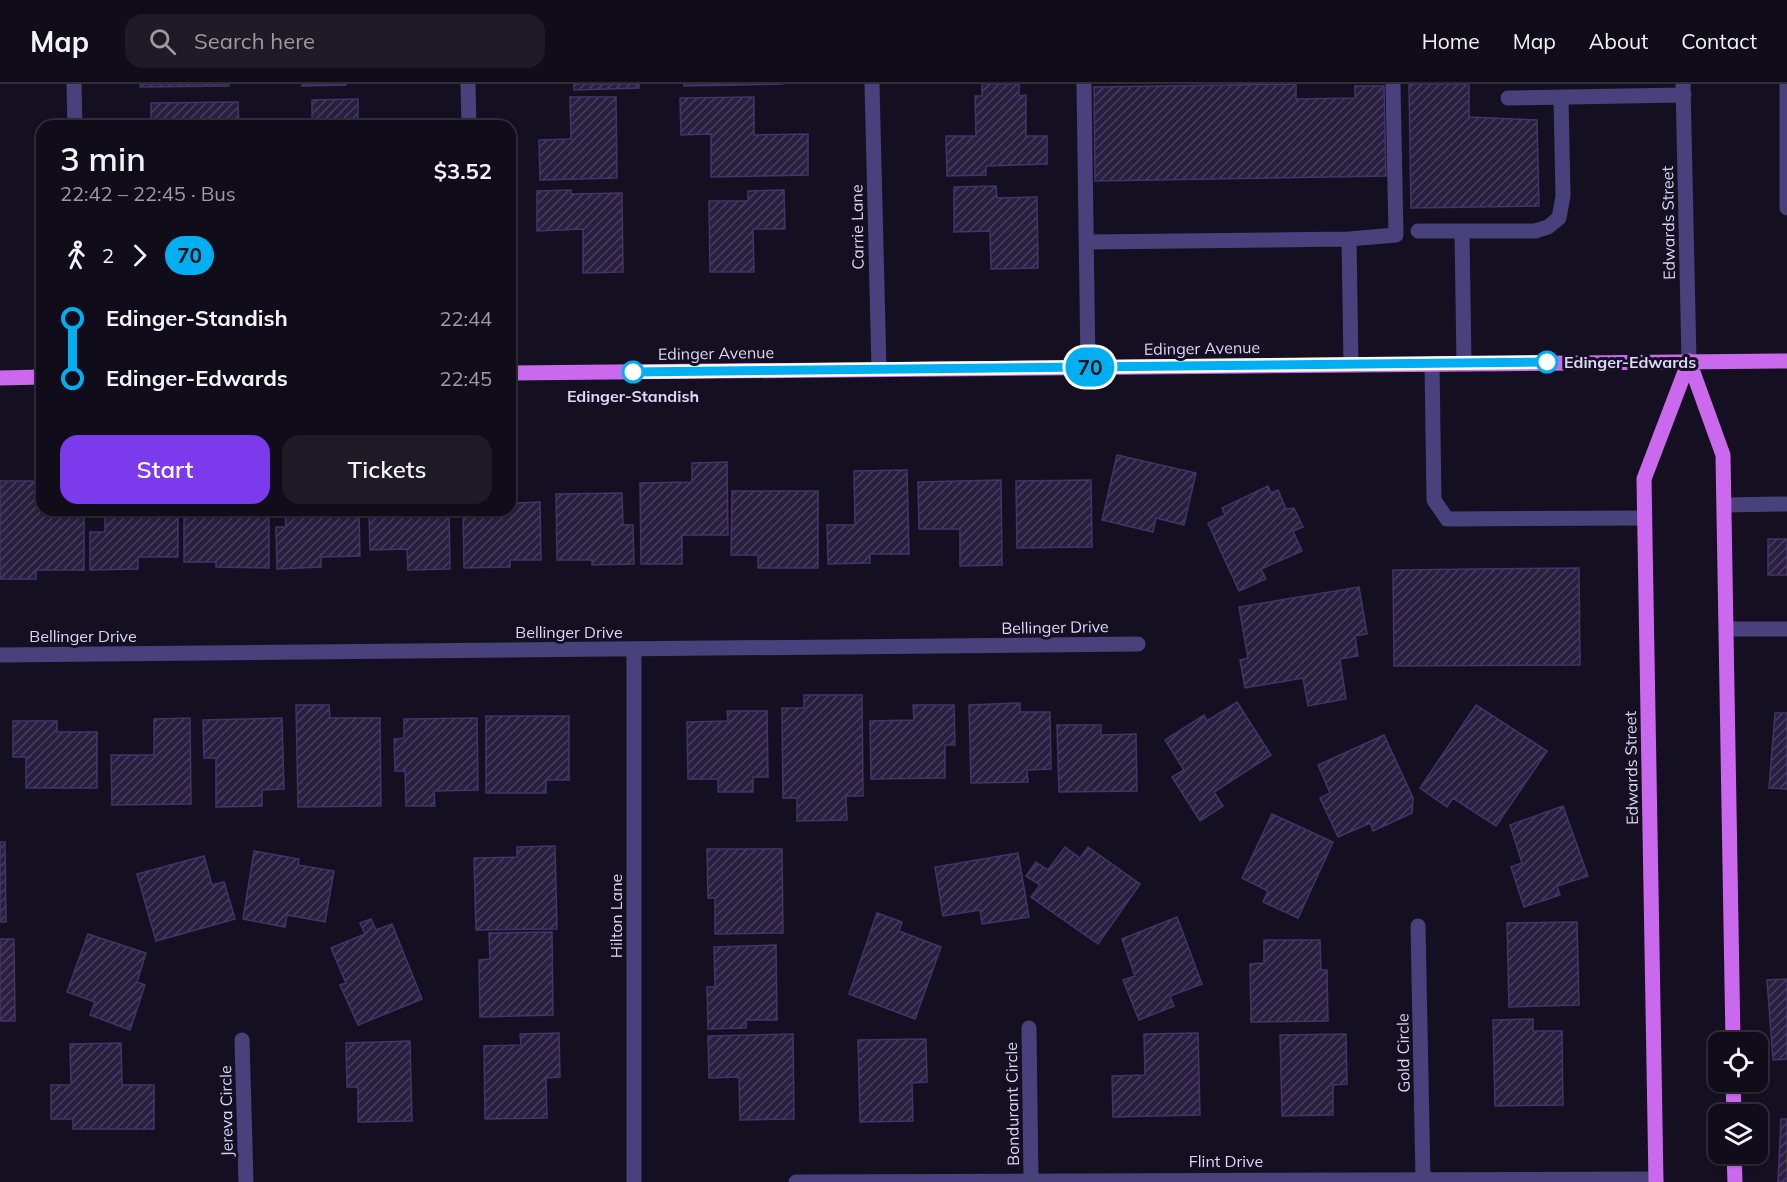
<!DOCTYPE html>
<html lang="en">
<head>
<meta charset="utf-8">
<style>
  body { margin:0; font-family:Mulish,sans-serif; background:#1e1a26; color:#f1f3f6; height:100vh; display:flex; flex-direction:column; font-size:22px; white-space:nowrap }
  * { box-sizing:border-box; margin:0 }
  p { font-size:20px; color:#9c9ba2 }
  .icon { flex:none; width:33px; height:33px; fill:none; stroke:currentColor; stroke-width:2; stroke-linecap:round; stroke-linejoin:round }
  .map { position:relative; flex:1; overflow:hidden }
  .sheet { position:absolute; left:36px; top:36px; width:480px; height:396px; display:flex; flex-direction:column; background:#100c19; border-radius:18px; box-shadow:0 2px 4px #0004,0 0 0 2px #302c38 }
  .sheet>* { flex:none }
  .badge { padding:0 12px; border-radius:20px; font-size:21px; line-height:39px }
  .buttons { position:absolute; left:1708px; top:948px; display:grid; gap:12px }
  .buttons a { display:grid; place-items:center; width:60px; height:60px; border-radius:12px; background:#100c19; box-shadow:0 2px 4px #0004,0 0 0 2px #302c38; font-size:30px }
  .map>.badge { position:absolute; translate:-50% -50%; box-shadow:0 0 0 3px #fff }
  .legs { display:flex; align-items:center; gap:9px; height:66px; padding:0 24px; font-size:20px }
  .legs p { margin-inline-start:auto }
  .overview { display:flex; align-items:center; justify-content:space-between; height:102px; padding:0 24px }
  h1 { font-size:33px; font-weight:600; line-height:45px }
  .action { display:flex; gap:12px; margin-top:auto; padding:12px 24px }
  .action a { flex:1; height:69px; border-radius:18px; background:#7c3aed; color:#fff; font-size:24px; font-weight:600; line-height:69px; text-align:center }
  .action a+a { background:#1e1a26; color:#f1f3f6 }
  ul { padding:0 24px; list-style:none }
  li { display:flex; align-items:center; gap:21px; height:60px; font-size:22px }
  li i { display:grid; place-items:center; width:9px; height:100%; margin:0 8px; background:currentColor }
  li i::after { content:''; width:15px; height:15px; margin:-8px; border:4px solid; border-radius:50%; background:#100c19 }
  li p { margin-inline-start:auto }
  li:first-child i { background:linear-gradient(#0000 50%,currentColor 0) }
  li:last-child i { background:linear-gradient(currentColor 50%,#0000 0) }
  header { display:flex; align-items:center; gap:36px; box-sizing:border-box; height:84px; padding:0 30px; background:#100c19; border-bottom:2px solid #302c38 }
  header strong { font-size:28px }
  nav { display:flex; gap:33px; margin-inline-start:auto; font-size:21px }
  .search { width:420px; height:54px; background:#1e1a26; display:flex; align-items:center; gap:15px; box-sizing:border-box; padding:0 21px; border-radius:18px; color:#9c9ba2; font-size:22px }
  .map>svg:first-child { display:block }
  .building { fill:url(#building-hatch); stroke:#443369; stroke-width:1.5 }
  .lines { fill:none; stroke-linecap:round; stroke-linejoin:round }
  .minor { stroke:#49417b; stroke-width:15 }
  .major { stroke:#ca69ed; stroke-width:15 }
  .line-1-casing { stroke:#fff; stroke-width:14 }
  .line-1 { stroke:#00aff2; stroke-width:9 }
  .stop-1-dot { fill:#fff; stroke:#00aff2; stroke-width:3 }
  .labels { text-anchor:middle; stroke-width:6; stroke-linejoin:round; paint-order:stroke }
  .street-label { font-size:16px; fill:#ded6fa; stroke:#151021 }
  .stop-label { font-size:16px; font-weight:bold; fill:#ded6fa; stroke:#151021; text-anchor:start }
</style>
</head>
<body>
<header>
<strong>Map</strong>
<div class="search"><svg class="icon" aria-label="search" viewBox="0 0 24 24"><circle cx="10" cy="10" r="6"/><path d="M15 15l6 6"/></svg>Search here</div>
<nav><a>Home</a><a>Map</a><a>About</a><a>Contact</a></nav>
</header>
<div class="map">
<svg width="1787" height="1098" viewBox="0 0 1787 1098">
  <defs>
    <pattern id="building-hatch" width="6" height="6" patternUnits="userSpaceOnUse" patternTransform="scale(1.5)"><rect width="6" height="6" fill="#291f40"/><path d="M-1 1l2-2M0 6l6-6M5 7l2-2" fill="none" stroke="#483f5c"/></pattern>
  </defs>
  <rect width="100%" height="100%" fill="#151021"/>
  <path class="building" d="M140,0H229V2L140,3Z
    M302,0H346V1L302,2Z
    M574,0H639V4L574,6Z
    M684,0H783L684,2Z
    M982,0H1019V12L1026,11V52H1047V80L986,82V91L947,92L946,52H976L975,12H982Z
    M1296,0V15L1355,14V2H1384L1386,92L1095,97L1094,3Z
    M1409,0H1469V33L1537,36L1539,122L1411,124Z
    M570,13H616L617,94L540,96L539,56L571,55Z
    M754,13V51L808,50V91L711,93V50L681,51L680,14Z
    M358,15V42H312V16Z
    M238,18L239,42H151V19Z
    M996,102L997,114L1037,113L1038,184L991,185L990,147L954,148V103Z
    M571,106V110L622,109L623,188L583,189V145L537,147V107Z
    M784,106L785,145H753L754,188H710L709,117H748V107Z
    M1117,371L1196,389L1184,441L1156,434L1153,448L1102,436Z
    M727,378L728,451H682V480H641L640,399L692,398V379Z
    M907,386L909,470H870V479L828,480L827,441H855L854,387Z
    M1001,396L1002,481L960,482V445H919L918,398Z
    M1091,396L1092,463L1017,464L1016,397Z
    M0,397H42V426H84V486H36V495H0Z
    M1268,402L1271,409L1278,406L1286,425L1294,424L1303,443L1293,447L1302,467L1261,485L1266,495L1239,507L1208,439L1225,431L1222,424Z
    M510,405H517V419L540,418L541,476H510V483L464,484L463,426H510Z
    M732,407H818V484H758V471H731Z
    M622,409L623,441H633L634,480L592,481V476H557L556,410Z
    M105,426H178V473H138V485L90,486V448H105Z
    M184,426H269V484L216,483V478H184Z
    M285,426H359L360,472L321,473V483L277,485L276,443H286Z
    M369,426H449L450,485L408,486L407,465L370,466Z
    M1768,455H1787V491H1768Z
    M1579,484L1580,581L1394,582L1393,486Z
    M1359,503L1367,550L1355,552L1358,572L1340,575L1346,615L1308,622L1303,594L1245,604L1240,576L1248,574L1239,523Z
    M804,611H862L863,712H846L847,736L797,737V714H783L782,624H804Z
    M1237,618L1271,671L1214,708L1223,722L1200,737L1172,693L1184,686L1165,656L1204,631L1207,637Z
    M1020,619V628H1050L1051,685L1027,686L1028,698L971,699L969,621Z
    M296,621H329L330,634H380L381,722L298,723Z
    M913,621H954L955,661H945V694L871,695L870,637L914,636Z
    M1476,621L1547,667L1496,742L1453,714L1447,723L1420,704Z
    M727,627H767L768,693H753V708H718V695H688L687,638L728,637Z
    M1775,629H1787V705L1769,704Z
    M486,632H569V696H546V709H486Z
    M190,634L191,720L112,721L111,671H154V635Z
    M282,634L284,705L262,706V722L216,723V674H204L203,636Z
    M477,634L478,706L434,707L435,722H406L405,687H395L394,655L404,654V635Z
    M13,637H57V648H97V704H26V673H13Z
    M1057,641H1101V651L1136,650L1137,707L1059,708Z
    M1384,651L1413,714L1412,729L1373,747L1370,739L1338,753L1320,714L1330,709L1318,681Z
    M1563,722L1588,792L1557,802L1560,811L1524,823L1511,783L1522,779L1510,741Z
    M1272,730L1333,758L1298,834L1263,818L1268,807L1242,794Z
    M0,758H5L6,838H0Z
    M555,762L557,845L476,846L474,774L517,773V763Z
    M1065,763L1080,774L1088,763L1140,800L1098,860L1031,813L1040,801L1026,792L1036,778L1048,786Z
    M707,765H782L783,849L715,850V814H708Z
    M254,767L299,775L298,781L334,787L325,838L287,831L285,843L243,835Z
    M1018,769L1029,833L982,840L980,826L943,832L935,783Z
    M204,772L212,801L224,798L235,835L156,857L137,790Z
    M877,829L902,838L899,847L941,863L915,935L849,910Z
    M1177,833L1202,900L1170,912L1174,922L1139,936L1123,896L1135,892L1122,855Z
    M371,835L376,846L392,840L422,915L358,941L340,901L346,899L331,864L365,850L360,839Z
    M1577,838L1579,921L1509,923L1507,839Z
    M552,848L553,931L480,933L479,876L490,875L489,849Z
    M88,850L146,869L137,898L145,901L130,946L90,931L95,918L67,908Z
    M0,855H14L15,937H0Z
    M1264,856H1320L1321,886H1327L1328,937L1251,938L1250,880L1264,879Z
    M776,861L777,936H746V944L708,945L707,903H715L714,863Z
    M1787,895V975L1773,976L1767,896Z
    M1533,935V947H1562L1563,1021L1495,1022L1493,936Z
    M559,949L560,993L546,994L547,1034L485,1035L484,962L521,961L520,950Z
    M1198,949L1200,1031L1113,1033L1112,992L1145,991L1144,950Z
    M793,950L794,1035L740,1036L739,993L709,994L708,952Z
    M1346,950L1347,1000L1333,1001V1031L1282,1032L1280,951Z
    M926,955L927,998L912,999L913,1037L860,1038L858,956Z
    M410,957L412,1037L358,1038V1003H347L346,959Z
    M121,959L122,1001H154V1045H73V1035H51V1001H71L70,960Z
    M1781,1035H1787V1098H1778Z"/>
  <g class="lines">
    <path class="minor" d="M74,0L75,42
      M468,0L469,42
      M872,0L879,285
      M1084,0L1088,283
      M1683,0L1689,277
      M1787,0V124
      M1508,14L1684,11
      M1418,147H1462L1464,279
      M1462,147H1535L1548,143L1559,134L1563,112L1561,13
      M1087,158L1349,155
      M1351,280L1349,155L1396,151L1393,0
      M1432,280L1434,416L1447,435L1645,434
      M1725,421L1787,420
      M1727,545H1787
      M634,566V1098
      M0,571L1138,560
      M1418,842L1423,1095
      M1029,944L1031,1096
      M242,956L246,1098
      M796,1098L1656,1095"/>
    <path class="major" d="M1689,277L1723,371L1733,958
      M510,289L1787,277
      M0,294L42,293
      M1733,998L1734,1030
      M1734,1070L1735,1098
      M1656,1098L1644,395L1689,277"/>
  </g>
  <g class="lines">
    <defs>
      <path id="line-1" d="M633,288L1547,278"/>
    </defs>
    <use href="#line-1" class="line-1-casing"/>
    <use href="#line-1" class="line-1"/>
  </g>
  <g class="stop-1-dot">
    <circle cx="1547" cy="278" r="10"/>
    <circle cx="633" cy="288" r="10"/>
  </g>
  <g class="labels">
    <g class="street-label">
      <text transform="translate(1668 139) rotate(-91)" y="6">Edwards Street</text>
      <text transform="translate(857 143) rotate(-91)" y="6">Carrie Lane</text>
      <text transform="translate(1202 264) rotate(-1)" y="6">Edinger Avenue</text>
      <text transform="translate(716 269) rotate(-1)" y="6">Edinger Avenue</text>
      <text transform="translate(1055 543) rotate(-1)" y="6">Bellinger Drive</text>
      <text x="569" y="554">Bellinger Drive</text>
      <text x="83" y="558">Bellinger Drive</text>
      <text transform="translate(1631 684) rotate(-91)" y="6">Edwards Street</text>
      <text transform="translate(616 832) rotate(-90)" y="6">Hilton Lane</text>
      <text transform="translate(1403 969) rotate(-91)" y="6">Gold Circle</text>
      <text transform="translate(1012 1020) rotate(-91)" y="6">Bondurant Circle</text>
      <text transform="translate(226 1027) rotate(-91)" y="6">Jereva Circle</text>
      <text x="1226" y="1083">Flint Drive</text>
    </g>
    <g class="stop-label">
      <text x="1564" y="284">Edinger-Edwards</text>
      <text x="633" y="318" text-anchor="middle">Edinger-Standish</text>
    </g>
  </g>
</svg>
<div class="buttons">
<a><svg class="icon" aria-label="locate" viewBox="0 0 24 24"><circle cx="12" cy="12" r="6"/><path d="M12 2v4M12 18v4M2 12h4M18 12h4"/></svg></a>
<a><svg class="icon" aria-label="layers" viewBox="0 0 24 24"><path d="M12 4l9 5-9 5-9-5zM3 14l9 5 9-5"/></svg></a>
</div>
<b class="badge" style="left:1090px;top:283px;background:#00aff2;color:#111">70</b>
<section class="sheet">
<div class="overview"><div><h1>3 min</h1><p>22:42 – 22:45 · Bus</p></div><b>$3.52</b></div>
<div class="legs"><svg class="icon" aria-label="walk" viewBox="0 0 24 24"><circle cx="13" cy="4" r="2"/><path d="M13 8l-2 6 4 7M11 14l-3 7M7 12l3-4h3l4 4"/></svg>2<svg class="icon" aria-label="forward" viewBox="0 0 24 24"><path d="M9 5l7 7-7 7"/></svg><b class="badge" style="background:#00aff2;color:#111">70</b></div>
<ul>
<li><i style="color:#00aff2"></i><b>Edinger-Standish</b><p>22:44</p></li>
<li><i style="color:#00aff2"></i><b>Edinger-Edwards</b><p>22:45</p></li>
</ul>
<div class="action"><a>Start</a><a>Tickets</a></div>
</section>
</div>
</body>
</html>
